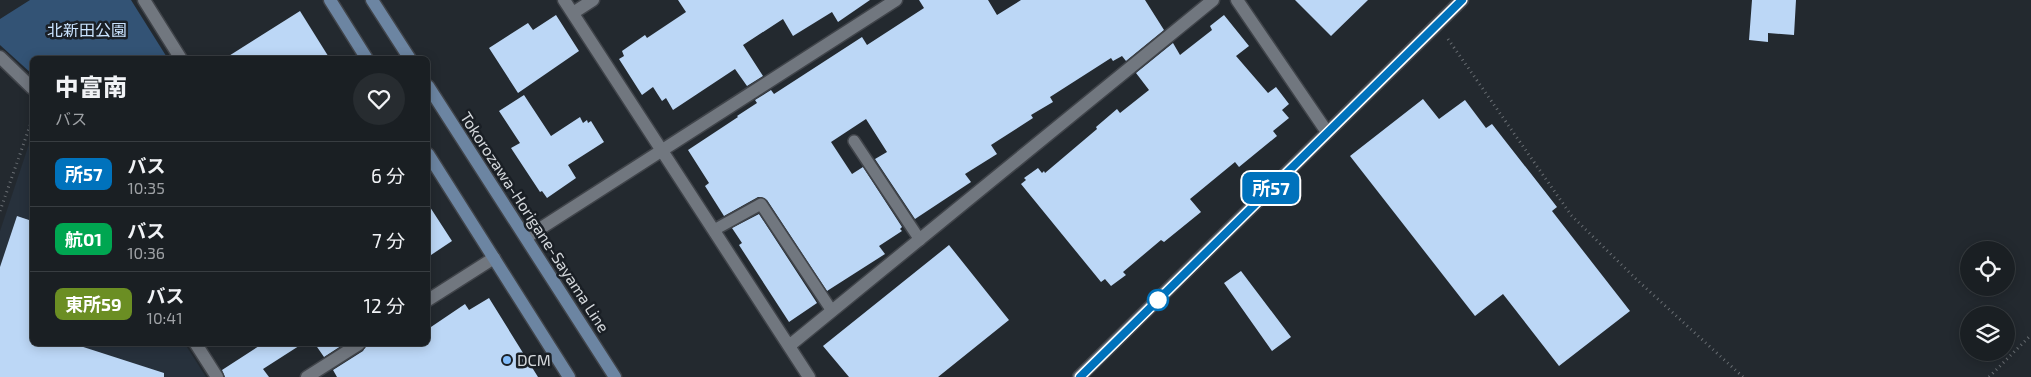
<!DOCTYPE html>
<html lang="ja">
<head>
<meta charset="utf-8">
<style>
  body { margin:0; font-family:"Exo 2","Noto Sans JP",sans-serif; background:#272c30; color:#f1f3f6; height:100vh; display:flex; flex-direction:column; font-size:19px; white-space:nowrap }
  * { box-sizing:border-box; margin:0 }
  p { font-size:16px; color:#9fa2a6 }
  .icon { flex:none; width:28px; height:28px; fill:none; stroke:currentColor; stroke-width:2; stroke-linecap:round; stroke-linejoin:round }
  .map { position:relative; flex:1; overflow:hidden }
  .side { position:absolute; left:30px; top:56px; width:400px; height:290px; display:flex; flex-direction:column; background:#1a1f23; border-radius:8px; box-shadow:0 2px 12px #0003,0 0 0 1px #383d41 }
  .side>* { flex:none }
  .badge { padding:0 10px; border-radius:8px; font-size:18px; line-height:32px }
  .controls { position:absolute; left:1960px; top:241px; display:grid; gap:10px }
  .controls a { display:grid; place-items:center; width:55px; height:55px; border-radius:50%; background:#1a1f23; box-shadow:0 2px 12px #0003,0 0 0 1px #383d41; font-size:25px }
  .map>.badge { position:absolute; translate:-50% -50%; box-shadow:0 0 0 2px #fff }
  .round { display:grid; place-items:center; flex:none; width:52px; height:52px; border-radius:26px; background:#272c30 }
  .overview { display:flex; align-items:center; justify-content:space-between; height:85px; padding:0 25px }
  h1 { font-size:24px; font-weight:800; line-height:38px }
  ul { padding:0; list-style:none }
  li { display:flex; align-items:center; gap:15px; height:65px; padding:0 25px; border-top:1px solid #383d41 }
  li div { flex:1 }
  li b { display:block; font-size:19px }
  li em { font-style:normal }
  li .badge { min-width:55px; font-weight:700; text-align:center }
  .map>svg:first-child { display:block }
  .built { fill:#27313c }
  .green { fill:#335375 }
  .building { fill:#bcd7f6 }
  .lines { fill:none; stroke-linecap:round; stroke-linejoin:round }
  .service-casing { stroke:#40444a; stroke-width:14 }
  .minor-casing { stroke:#40444a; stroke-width:15 }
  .tertiary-casing { stroke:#40444a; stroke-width:15 }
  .secondary-casing { stroke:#40444a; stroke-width:15 }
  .path { stroke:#696e73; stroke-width:3; stroke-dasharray:1 4; stroke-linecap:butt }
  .service { stroke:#71777f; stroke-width:11 }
  .minor { stroke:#71777f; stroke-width:12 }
  .tertiary { stroke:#71777f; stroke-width:12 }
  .secondary { stroke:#6c85a2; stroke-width:12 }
  .line-casing { stroke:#fff; stroke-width:11 }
  .line { stroke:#0072bc; stroke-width:8 }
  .stop-dot { fill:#fff; stroke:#0072bc; stroke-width:2.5 }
  .poi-dot { fill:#82bcfa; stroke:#1a1f25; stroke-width:2 }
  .labels { text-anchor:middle; stroke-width:5; stroke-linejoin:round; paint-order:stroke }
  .park-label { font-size:16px; fill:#cae3fe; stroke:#1a1f25 }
  .street-label { font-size:16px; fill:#d3d7db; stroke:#1a1f25 }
  .poi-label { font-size:16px; fill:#d3d7db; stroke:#1a1f25; text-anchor:start }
</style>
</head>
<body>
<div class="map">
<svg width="2031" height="377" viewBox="0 0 2031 377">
  <rect width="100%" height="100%" fill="#23292f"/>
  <path class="built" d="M32,135V344H185L206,377H0V231Z"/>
  <path class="green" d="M30,0H131L168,59H32V74L0,45V19Z"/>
  <path class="building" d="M678,0H870L838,22L832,12L793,36L783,19L743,45L763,76L747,86L735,69L673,110L666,98L662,101L653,87L642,95L619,59L624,56L622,51L645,35L647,38L686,12Z
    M919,0H988L997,15L1021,0H1145L1164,30L1126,61L1122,56L1113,61L1111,58L1050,97L1053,102L1031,115L1033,118L991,145L997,154L965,174L971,182L915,219L875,159L887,152L866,119L831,142L852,174L863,167L902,227L900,229L902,231L879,246L885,254L827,291L767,200L761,197H758L724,216L705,186L709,183L688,150L738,117L737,116L757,103L755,100L771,90L774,94L862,37L867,45L924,8Z
    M1295,0H1368L1331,36Z
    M1752,0H1796L1794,35L1768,33V42L1749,40Z
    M300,11L330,59H224Z
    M556,15L579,51L518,93L489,48L528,23L533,30Z
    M1224,15L1249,46L1236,56L1268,93L1276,87L1289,104L1282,110L1289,118L1273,131L1277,136L1239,167L1235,162L1190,199L1201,212L1164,242L1161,240L1123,272L1126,275L1111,286L1105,279L1101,282L1021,184L1026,180L1024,178L1038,168L1042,173L1044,171L1045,173L1097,129L1096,127L1117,109L1120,113L1149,90L1136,73L1173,43L1180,55L1212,30L1210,26Z
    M524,95L551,136L580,117L583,123L587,120L588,123L591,121L604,142L568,165L576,178L547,198L542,191L540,192L511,148L520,143L499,111Z
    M1423,99L1439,119L1465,100L1486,128L1492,124L1557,207L1552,211L1630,311L1559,366L1503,294L1475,316L1350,156Z
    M428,204L452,241L428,257Z
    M759,214L817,303L789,322L739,245L742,243L732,228Z
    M17,216L32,221V344H74L164,373V377H0V267Z
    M949,245L1009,320L938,377H849L823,346Z
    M1241,271L1291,337L1272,351L1224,283Z
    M489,298L538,377H337L333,370L363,351L367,344H428V329L465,304L469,310Z
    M262,344H302L263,369L269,377H225L222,370Z
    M315,344H344L324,357Z"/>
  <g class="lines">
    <defs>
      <path id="service" d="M854,141L920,240
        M714,230L761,204L832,311"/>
      <path id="minor" d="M144,0L181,59
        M564,0L809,377
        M1237,0L1327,132
        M573,13L593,0
        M0,57L32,88
        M527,237L896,0
        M428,300L494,258
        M196,344L217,377
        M789,346L1213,0
        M307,377L359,344"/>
      <path id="tertiary" d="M1079,377L1462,0"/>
      <path id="secondary" d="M330,0L367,59
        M372,0L410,59
        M428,86L615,377
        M428,154L569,377"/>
    </defs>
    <use href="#service" class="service-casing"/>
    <use href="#minor" class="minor-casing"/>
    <use href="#tertiary" class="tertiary-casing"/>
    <use href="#secondary" class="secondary-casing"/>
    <path class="path" d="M1448,39L1571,215L1636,279L1743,377
      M0,211L32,120
      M1989,377L2031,335"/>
    <use href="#service" class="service"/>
    <use href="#minor" class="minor"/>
    <use href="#tertiary" class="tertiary"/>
    <use href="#secondary" class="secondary"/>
  </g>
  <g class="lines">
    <defs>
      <path id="line" d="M1080,377L1462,0"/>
    </defs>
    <use href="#line" class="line-casing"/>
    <use href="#line" class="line"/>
  </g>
  <circle class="stop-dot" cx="1158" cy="300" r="10"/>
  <circle class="poi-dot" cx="507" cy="360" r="5"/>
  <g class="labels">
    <g class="park-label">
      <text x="87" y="36">北新田公園</text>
    </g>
    <g class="street-label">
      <text transform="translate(535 222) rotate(57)" y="6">Tokorozawa-Horigane-Sayama Line</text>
    </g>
    <g class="poi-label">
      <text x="517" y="366">DCM</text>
    </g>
  </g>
</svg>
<div class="controls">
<a><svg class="icon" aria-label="locate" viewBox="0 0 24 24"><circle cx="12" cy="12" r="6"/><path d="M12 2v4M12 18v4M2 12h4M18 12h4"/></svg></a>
<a><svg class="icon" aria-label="layers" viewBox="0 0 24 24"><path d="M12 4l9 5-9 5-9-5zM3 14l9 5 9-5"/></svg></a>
</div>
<b class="badge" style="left:1271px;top:188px;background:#0072bc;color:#fff">所57</b>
<section class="side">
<div class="overview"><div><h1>中富南</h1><p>バス</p></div><a class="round"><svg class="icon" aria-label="heart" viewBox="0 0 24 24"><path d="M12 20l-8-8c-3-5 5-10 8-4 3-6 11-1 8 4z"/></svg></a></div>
<ul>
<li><span class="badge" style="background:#0072bc;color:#fff">所57</span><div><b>バス</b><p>10:35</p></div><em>6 分</em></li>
<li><span class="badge" style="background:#00a651;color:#fff">航01</span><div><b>バス</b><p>10:36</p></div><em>7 分</em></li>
<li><span class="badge" style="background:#6b8e23;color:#fff">東所59</span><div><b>バス</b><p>10:41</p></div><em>12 分</em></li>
</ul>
</section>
</div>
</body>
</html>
